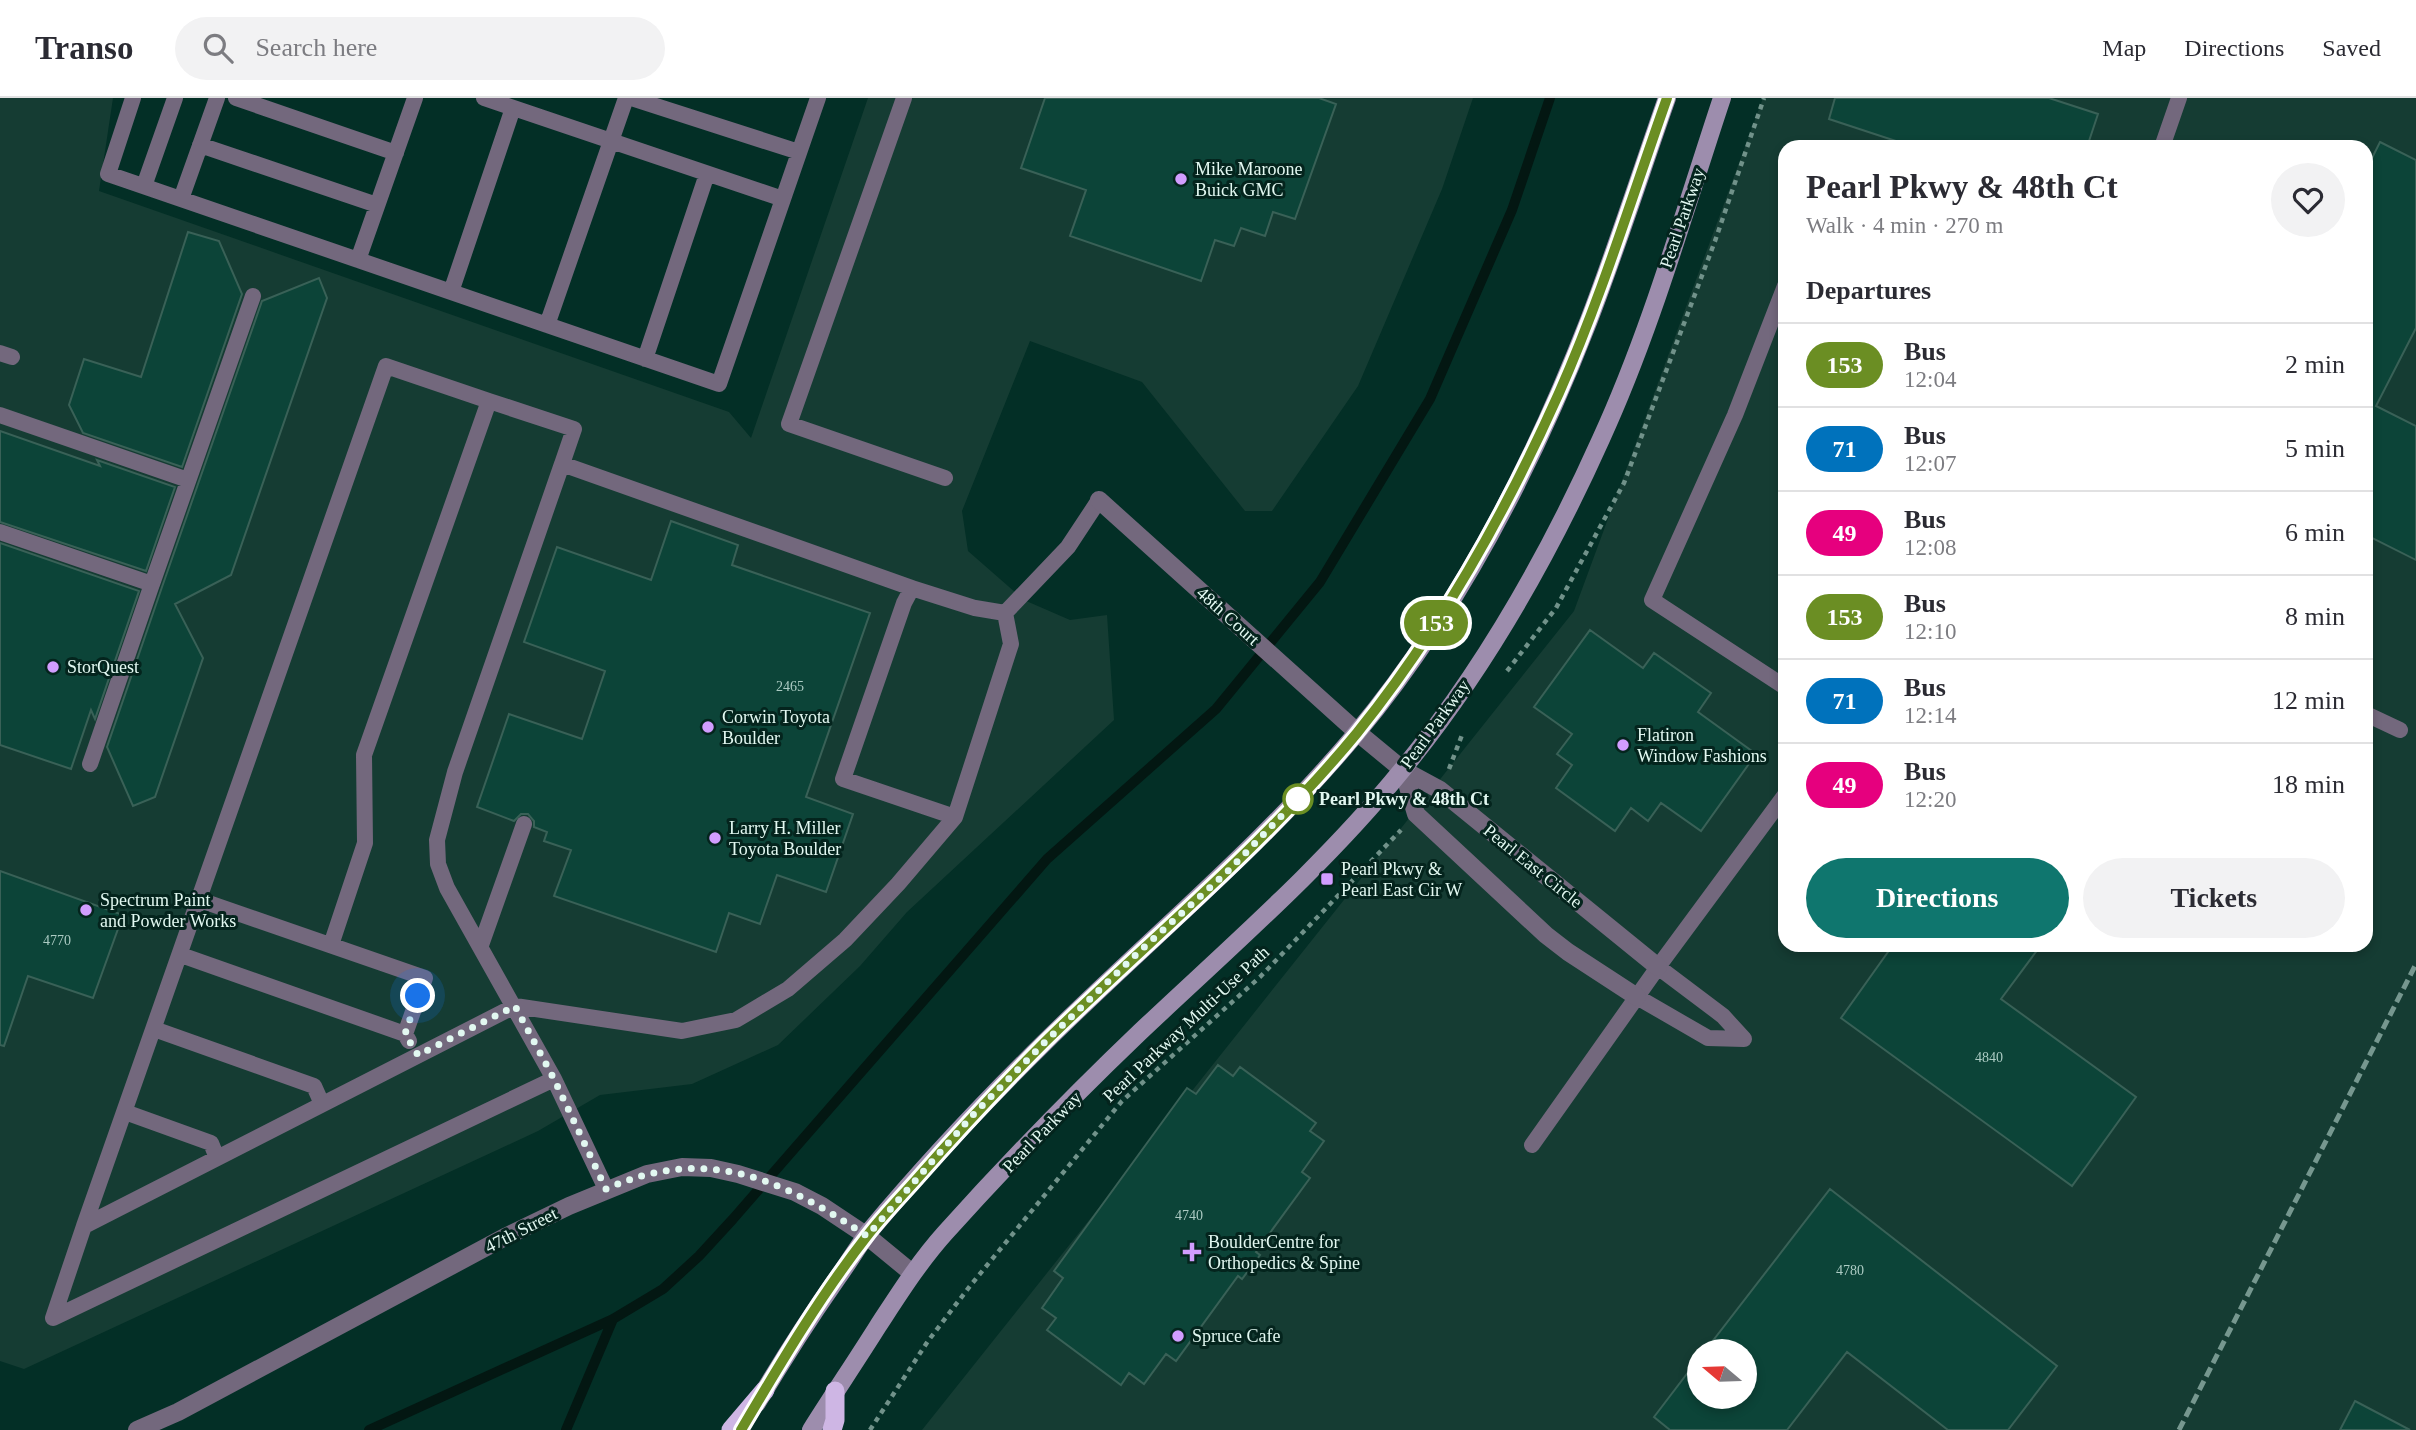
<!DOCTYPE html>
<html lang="en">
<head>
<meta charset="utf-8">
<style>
  body { margin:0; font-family:Georgia,serif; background:#f2f2f3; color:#2b2b33; height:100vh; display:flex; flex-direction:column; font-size:26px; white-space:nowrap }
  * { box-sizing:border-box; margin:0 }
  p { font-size:23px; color:#7c7c81 }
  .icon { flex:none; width:38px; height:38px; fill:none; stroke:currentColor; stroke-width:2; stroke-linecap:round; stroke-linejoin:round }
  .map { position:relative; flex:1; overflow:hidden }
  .drawer { position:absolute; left:1778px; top:42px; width:595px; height:812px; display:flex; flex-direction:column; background:#fff; border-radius:21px; box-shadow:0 4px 10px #0003 }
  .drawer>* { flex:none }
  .badge { padding:0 14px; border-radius:23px; font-size:24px; line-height:46px }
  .needle { width:46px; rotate:289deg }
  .fabs { position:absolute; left:1687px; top:1241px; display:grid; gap:14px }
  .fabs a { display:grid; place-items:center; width:70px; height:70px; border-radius:50%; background:#fff; box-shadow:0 4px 10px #0003; font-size:35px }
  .you { position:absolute; width:35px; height:35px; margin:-18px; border:5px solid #fff; border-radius:50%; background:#1a73e8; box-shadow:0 0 0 10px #1a73e833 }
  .map>.badge { position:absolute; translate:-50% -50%; box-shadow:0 0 0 4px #fff }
  h2 { padding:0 28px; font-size:26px; line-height:63px }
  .round { display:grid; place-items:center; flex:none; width:74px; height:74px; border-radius:37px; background:#f2f2f3 }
  .overview { display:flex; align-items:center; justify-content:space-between; height:119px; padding:0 28px }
  h1 { font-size:33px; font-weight:700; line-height:52px }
  .action { display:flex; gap:14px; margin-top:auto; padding:14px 28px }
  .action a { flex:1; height:80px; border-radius:42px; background:#0f766e; color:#fff; font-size:28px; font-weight:700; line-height:80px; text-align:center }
  .action a+a { background:#f2f2f3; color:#2b2b33 }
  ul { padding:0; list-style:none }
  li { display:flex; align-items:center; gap:21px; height:84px; padding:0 28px; border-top:2px solid #e1e1e2 }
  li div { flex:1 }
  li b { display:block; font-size:26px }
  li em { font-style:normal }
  li .badge { min-width:77px; font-weight:700; text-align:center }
  header { display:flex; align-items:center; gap:42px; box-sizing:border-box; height:98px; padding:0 35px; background:#fff; border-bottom:2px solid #e1e1e2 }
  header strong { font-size:33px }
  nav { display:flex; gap:38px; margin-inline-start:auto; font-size:24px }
  .search { width:490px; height:63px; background:#f2f2f3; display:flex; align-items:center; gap:18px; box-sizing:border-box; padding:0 24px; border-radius:38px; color:#7c7c81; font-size:26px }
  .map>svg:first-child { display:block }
  .built { fill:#153c33; fill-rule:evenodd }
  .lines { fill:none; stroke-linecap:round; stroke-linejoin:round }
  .stream { stroke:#031712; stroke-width:10 }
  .building { fill:#0c4438; stroke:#396157; stroke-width:2 }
  .path { stroke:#71928a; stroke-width:4.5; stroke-dasharray:5 5; stroke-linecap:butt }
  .service { stroke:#73687d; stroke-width:16 }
  .minor { stroke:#73687d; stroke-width:18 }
  .tertiary { stroke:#73687d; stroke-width:18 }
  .secondary { stroke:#9d8dad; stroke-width:18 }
  .trunk { stroke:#ceb6e4; stroke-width:19 }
  .rail { stroke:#76978f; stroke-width:5; stroke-dasharray:10 5; stroke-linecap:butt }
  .line-casing { stroke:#fff; stroke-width:16 }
  .line { stroke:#6b8e23; stroke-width:10 }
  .walk { stroke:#e2f8f1; stroke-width:7; stroke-dasharray:0 12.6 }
  .poi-dot { fill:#d19dfe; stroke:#04241d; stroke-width:2.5 }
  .stop-dot { fill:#fff; stroke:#6b8e23; stroke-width:3.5 }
  .labels { text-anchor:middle; stroke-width:6; stroke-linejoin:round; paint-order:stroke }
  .number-label { font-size:14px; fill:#accbc3 }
  .poi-label { font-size:18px; fill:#e2f8f1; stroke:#04241d; text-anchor:start }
  .street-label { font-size:18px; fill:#e2f8f1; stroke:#04241d }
  .stop-label { font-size:18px; font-weight:bold; fill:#e2f8f1; stroke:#04241d; text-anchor:start }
</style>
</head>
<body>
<header>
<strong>Transo</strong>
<div class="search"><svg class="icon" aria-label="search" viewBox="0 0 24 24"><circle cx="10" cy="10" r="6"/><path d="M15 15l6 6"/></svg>Search here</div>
<nav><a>Map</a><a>Directions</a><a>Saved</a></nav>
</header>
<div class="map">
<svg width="2416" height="1332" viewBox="0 0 2416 1332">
  <rect width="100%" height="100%" fill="#032f26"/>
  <path class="built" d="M0,0H113L99,93L729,314L751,340L868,0H1473L1442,91L1358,288L1272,413H1245L1142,284L1030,243L962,413L968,453L1024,502L1070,522L1107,517L1114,622L907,814L860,868L778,947L692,986L600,997L538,1033L24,1271L0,1263Z
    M1763,0H2416V1332H922L1574,513ZM1785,49H2366V847H1785ZM1699,1253H1745V1298H1699Z"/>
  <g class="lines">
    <path class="stream" d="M369,1332L613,1221L663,1191L699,1158L733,1121L1047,761L1216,611L1320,484L1430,301L1512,112L1550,0
      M566,1332L613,1221"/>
  </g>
  <path class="building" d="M1045,0H1319L1336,6L1295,121L1273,114L1265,138L1241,130L1234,148L1215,142L1201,183L1070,138L1086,92L1021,70Z
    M1835,0H2049L2098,16L2087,49H1914L1829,21Z
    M2380,44L2416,62V230L2376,308L2416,328V462L2366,437V72Z
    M188,134L219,143L242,196L182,369L83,335L69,307L84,261L141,279Z
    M319,180L327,200L231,477L175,506L203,560L155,699L133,708L107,649L162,489L262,203Z
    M0,333L100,368L97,362L175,389L146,473L0,424Z
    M671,423L738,447L732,467L870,515L806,699L853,716L826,794L777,777L760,826L729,815L716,854L554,798L571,752L544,743L547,734L534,729V723L528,716H521L514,723L477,709L509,616L582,641L605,573L524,544L557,449L651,482Z
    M0,445L139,493L95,621L91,612L71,671L0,647Z
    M1590,532L1643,570L1654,555L1711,595L1698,614L1756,656L1701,733L1661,705L1648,723L1631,710L1615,733L1556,690L1572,667L1557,656L1572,636L1534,609Z
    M0,773L123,817L93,900L28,878L4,948L0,947Z
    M1893,847H2041L2001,901L2136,999L2072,1088L1841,920Z
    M1218,967L1233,978L1240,969L1316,1025L1310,1033L1324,1043L1302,1074L1310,1080L1256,1154L1260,1157L1242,1181L1238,1178L1176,1263L1166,1256L1144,1286L1129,1275L1121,1287L1047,1232L1056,1220L1042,1210L1063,1180L1054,1173L1187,990L1196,996Z
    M1830,1091L2057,1268L2008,1332H1948L1847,1254L1787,1332H1670L1654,1319L1699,1260V1298H1745V1253H1705Z
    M2355,1303L2410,1332H2340Z"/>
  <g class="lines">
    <path class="path" d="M1507,573L1556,510L1624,385L1715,143L1764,0
      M1449,671L1462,637
      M870,1332L928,1243L970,1188L1122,1003L1260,879L1401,732"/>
    <path class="service" d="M133,0L108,76L719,286L818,0
      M236,0L396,55
      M484,0L783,101
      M631,0L799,54
      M904,0L789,326L945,380
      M200,47L377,107
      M2162,49L2179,0
      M144,88L175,0
      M181,101L217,0
      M358,162L415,0
      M1785,188L1735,317L1652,502L1785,589
      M451,194L513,10
      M547,227L626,0
      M0,255L12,259
      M645,261L707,76
      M489,303L574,331L562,366
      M0,317L188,382
      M0,434L152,486L90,666
      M152,486L253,198
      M1005,515L1068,449L1099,402
      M2366,616L2400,632
      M955,719L843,681L904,505L912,490L975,510L1005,515
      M200,802L425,880L405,936
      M481,847L524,726
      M181,857L405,936L409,943
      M1658,869L1723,918L1744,941
      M1637,899L1708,940L1744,941
      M154,931L314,988L322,1006
      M554,981L447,790L438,766L437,742L455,674L562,366L912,490
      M125,1014L211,1045L217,1060
      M1532,1047L1658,869L1785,697
      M606,1091L554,981L53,1220L84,1128L515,908L682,933L736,922L788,891L845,842L898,786L955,719L1011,546L1005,515
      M84,1128L386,268L489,303L364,657L365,745L331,847"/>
    <path class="minor" d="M1099,402L1357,634L1403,672L1440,692L1658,869
      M1403,672L1416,716L1546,837L1568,854L1637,899"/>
    <path class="tertiary" d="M137,1332L178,1314L507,1138L569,1108L647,1076L682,1069L711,1070L738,1076L795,1094L822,1108L867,1138L912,1175"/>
    <path class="secondary" d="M757,1305C782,1263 808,1222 836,1182C847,1167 857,1150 868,1135C923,1069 983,1005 1044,945C1148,842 1261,749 1355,637C1457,515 1532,369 1589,222C1617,149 1641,74 1667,0
      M811,1332C833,1297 856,1263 878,1228C899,1196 919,1164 945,1135C1007,1066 1073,998 1140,934C1230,849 1324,768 1402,672C1483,573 1549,457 1601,341C1651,232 1684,114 1722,0"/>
    <path class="trunk" d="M731,1332L765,1292
      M832,1332L835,1322V1293"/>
    <path class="rail" d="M2179,1332L2416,866"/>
  </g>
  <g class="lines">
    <defs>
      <path id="line" d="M741,1332C780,1266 820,1198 867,1138C882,1118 900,1100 916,1082C958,1034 1001,988 1046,943C1150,841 1264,748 1357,635C1440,532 1505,416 1559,295C1601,200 1632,99 1667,0"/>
    </defs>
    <use href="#line" class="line-casing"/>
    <use href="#line" class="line"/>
    <path class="walk" d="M418,898L405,936L418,957L515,908L554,981L606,1091C707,1046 781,1081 867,1138L971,1019L1044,945L1141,852L1226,775L1298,701"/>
  </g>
  <g class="poi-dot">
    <circle cx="1181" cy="81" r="7"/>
    <circle cx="53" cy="569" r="7"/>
    <circle cx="708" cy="629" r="7"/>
    <circle cx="1623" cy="647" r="7"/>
    <circle cx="715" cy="740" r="7"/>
    <rect x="1320" y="774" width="14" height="14" rx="3.5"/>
    <circle cx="86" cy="812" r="7"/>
    <path d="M1188.5 1143.5h7v7h7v7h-7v7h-7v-7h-7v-7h7z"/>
    <circle cx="1178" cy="1238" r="7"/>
  </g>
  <circle class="stop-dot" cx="1298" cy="701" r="14"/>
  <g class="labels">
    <g class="number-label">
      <text x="790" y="593">2465</text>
      <text x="57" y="847">4770</text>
      <text x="1989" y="964">4840</text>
      <text x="1189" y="1122">4740</text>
      <text x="1850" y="1177">4780</text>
    </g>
    <g class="poi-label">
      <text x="1195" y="77">Mike Maroone<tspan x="1195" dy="21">Buick GMC</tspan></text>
      <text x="67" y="575">StorQuest</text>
      <text x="722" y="625">Corwin Toyota<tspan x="722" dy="21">Boulder</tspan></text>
      <text x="1637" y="643">Flatiron<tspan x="1637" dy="21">Window Fashions</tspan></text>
      <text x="729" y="736">Larry H. Miller<tspan x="729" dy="21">Toyota Boulder</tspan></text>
      <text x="1341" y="777">Pearl Pkwy &amp;<tspan x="1341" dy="21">Pearl East Cir W</tspan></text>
      <text x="100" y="808">Spectrum Paint<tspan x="100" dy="21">and Powder Works</tspan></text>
      <text x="1208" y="1150">BoulderCentre for<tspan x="1208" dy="21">Orthopedics &amp; Spine</tspan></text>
      <text x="1192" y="1244">Spruce Cafe</text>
    </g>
    <g class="street-label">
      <text transform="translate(1682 120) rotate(-71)" y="6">Pearl Parkway</text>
      <text transform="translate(1228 518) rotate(42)" y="6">48th Court</text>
      <text transform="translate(1435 626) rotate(-54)" y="6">Pearl Parkway</text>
      <text transform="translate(1533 768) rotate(39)" y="6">Pearl East Circle</text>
      <text transform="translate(1186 926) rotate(-43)" y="6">Pearl Parkway Multi-Use Path</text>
      <text transform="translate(1042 1034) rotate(-46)" y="6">Pearl Parkway</text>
      <text transform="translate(521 1132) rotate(-27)" y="6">47th Street</text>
    </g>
    <g class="stop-label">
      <text x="1319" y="707">Pearl Pkwy &amp; 48th Ct</text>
    </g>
  </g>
</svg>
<div class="fabs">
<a><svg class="needle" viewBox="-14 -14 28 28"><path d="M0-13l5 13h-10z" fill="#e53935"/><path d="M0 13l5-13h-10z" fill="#7c7c81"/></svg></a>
</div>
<div class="you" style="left:418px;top:898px"></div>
<b class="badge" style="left:1436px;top:525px;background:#6b8e23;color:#fff">153</b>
<section class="drawer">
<div class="overview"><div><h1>Pearl Pkwy &amp; 48th Ct</h1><p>Walk · 4 min · 270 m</p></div><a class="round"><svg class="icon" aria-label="heart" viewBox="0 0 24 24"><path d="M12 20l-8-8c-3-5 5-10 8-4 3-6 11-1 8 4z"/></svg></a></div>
<h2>Departures</h2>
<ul>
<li><span class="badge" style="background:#6b8e23;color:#fff">153</span><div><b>Bus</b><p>12:04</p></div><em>2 min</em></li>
<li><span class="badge" style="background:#0072bc;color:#fff">71</span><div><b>Bus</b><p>12:07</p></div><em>5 min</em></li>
<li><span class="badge" style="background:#e6007e;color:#fff">49</span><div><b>Bus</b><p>12:08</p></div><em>6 min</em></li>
<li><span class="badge" style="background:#6b8e23;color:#fff">153</span><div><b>Bus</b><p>12:10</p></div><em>8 min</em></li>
<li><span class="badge" style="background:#0072bc;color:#fff">71</span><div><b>Bus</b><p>12:14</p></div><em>12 min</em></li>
<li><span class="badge" style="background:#e6007e;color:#fff">49</span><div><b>Bus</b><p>12:20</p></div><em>18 min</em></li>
</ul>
<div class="action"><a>Directions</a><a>Tickets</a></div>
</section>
</div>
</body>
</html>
